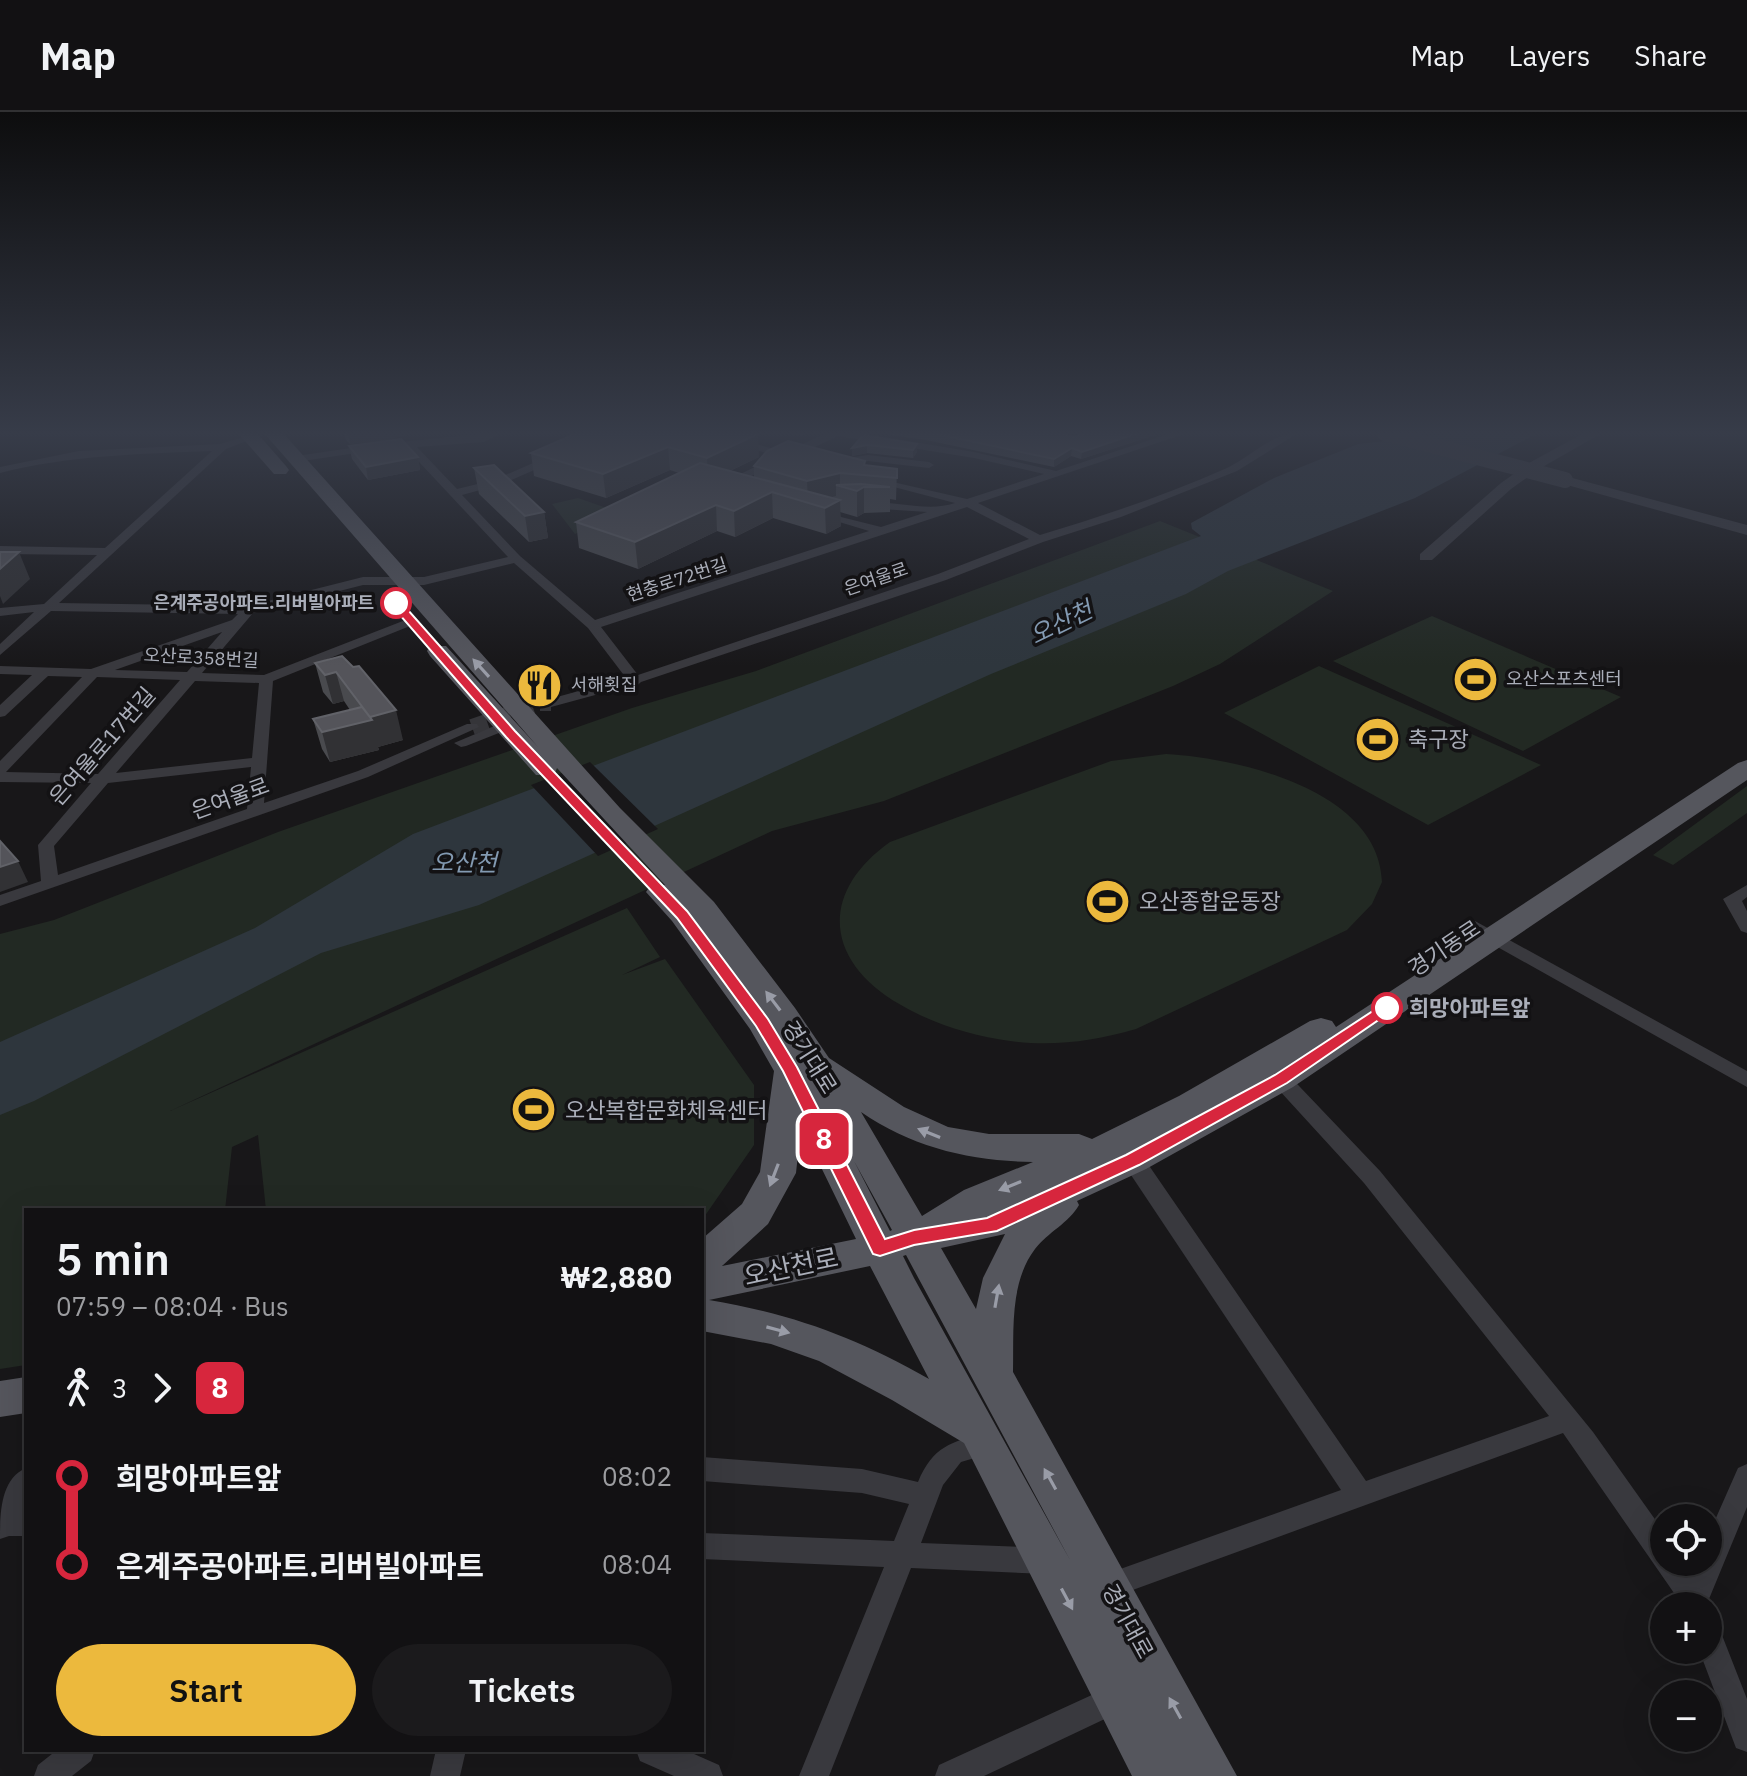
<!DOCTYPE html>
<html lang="en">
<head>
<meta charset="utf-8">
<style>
  body { margin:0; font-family:"IBM Plex Sans","Noto Sans KR",sans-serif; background:#1b1a1c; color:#f1f3f6; height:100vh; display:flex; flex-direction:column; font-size:30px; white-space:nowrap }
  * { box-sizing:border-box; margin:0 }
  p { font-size:26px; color:#9c9da0 }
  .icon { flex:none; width:44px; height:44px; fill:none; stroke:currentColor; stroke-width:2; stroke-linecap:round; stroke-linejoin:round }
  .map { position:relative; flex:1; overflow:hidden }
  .details { position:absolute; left:24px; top:1096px; width:680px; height:544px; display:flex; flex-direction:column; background:#121113; border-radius:0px; box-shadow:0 8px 32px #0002,0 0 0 2px #313133 }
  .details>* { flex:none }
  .badge { padding:0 16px; border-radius:12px; font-size:28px; line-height:52px }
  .tools { position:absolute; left:1650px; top:1392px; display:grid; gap:16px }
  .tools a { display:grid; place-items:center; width:72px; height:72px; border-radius:50%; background:#121113; box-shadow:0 8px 32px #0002,0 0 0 2px #313133; font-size:40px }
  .map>.badge { position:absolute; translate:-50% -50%; box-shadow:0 0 0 4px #fff }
  .legs { display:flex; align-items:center; gap:12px; height:88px; padding:0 32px; font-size:26px }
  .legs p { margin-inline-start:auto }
  .headline { display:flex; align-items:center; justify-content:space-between; height:136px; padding:0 32px }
  h1 { font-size:44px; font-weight:600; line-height:60px }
  .primary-button { display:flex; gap:16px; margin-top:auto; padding:16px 32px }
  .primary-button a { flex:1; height:92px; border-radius:48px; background:#ecb93d; color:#111; font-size:32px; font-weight:600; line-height:92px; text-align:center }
  .primary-button a+a { background:#1b1a1c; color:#f1f3f6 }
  ul { padding:0 32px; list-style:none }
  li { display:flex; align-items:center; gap:28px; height:88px; font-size:30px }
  li i { display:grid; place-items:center; width:12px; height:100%; margin:0 10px; background:currentColor }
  li i::after { content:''; width:20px; height:20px; margin:-10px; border:6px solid; border-radius:50%; background:#121113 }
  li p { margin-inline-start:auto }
  li:first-child i { background:linear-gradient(#0000 50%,currentColor 0) }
  li:last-child i { background:linear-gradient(currentColor 50%,#0000 0) }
  header { display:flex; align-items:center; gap:48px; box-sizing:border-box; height:112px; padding:0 40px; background:#121113; border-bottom:2px solid #313133 }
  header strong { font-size:38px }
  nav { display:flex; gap:44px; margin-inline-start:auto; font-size:28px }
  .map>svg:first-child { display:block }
  .green { fill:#222923 }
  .water { fill:#2e363d }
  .pier { fill:#181719 }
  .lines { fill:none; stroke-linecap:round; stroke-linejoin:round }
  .minor-tunnel { stroke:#353539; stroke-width:16; stroke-dasharray:16 8; stroke-linecap:butt }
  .minor { fill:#39393e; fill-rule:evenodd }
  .tertiary { fill:#39393e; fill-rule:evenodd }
  .primary { fill:#55565d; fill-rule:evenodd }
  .tertiary-bridge { stroke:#39393e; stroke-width:16 }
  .wall { fill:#494a4e }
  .shaded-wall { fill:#313134 }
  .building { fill:#54545a; stroke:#616268; stroke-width:2 }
  .oneway { fill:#999ca7 }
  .line-1 { fill:#d7263d; stroke:#fff; stroke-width:2 }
  .stop-1-dot { fill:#fff; stroke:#d7263d; stroke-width:4 }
  .labels { text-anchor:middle; stroke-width:7; stroke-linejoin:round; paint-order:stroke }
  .far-street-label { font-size:18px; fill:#aaaeb9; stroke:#131214 }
  .far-stop-label { font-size:18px; font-weight:bold; fill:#aaaeb9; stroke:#131214; text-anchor:end }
  .far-poi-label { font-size:18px; fill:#aaaeb9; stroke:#131214; text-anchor:start }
  .poi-label { font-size:22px; fill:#aaaeb9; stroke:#131214; text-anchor:start }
  .street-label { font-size:22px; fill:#aaaeb9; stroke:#131214 }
  .stop-label { font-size:22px; font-weight:bold; fill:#aaaeb9; stroke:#131214; text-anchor:start }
  .water-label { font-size:24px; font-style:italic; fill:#839ab2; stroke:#131214 }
  .near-street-label { font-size:26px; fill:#aaaeb9; stroke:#131214 }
</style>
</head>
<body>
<header>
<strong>Map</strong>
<nav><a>Map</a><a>Layers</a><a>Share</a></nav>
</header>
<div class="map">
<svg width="1747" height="1664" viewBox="0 0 1747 1664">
  <rect width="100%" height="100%" fill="#181719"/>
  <path class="green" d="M578,386L621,401L575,422L552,392Z
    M1160,409L1333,479L1220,552L1173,574L884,689L772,719L170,999L627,796L660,845L622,863L665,847L754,973V1033L702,1108V1098H266L258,1023L232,1035L225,1098H26V1253L0,1257V822L54,808L278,720L632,596L756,559Z
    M1432,504L1621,585L1523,639L1333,549Z
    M1319,554L1541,653L1428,713L1224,601Z
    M1166,642C1238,646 1379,678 1382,770L1372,792L1347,818L1136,917C1093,929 1054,935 1010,929C973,924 933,912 901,893C825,850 818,781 890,730L1111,649Z
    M1747,674V701L1673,753L1653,743Z"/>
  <path class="water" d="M1455,321H1538L1415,386L1228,459L1186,482L991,562L479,793L321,841L34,989L0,1003V930L255,816L413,722L1201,424L1192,417L1191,411L1274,366L1358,332Z"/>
  <path class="pier" d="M590,650L658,717L598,744L531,673Z"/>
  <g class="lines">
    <path class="minor-tunnel" d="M472,615L540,591H551"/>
    <path class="minor" d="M488,321H502L484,330L417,335L457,377L494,368L549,344H557V348L502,372L462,383L520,444L595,508L869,419L813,402V398L881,415L927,400L866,396L860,393L862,391C893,387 926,401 955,391L871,369V365L967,387L1044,362L974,346L838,324L796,344V347H788L726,376L722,375V371L777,344L697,321H714L786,340L826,321H860L974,340L1056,359L1171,321H1187L978,391L1040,423C1103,404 1166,383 1227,356C1250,345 1272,321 1298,321L1237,359L1121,405L1043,430L946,468L641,570L632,578L621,576L551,595L544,591L546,588L626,566L588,516L514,451L424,473H363L253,501L202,561L264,563L408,507L420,510L273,569L264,691L358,659L467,612H477L479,615L368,665L0,794V783L41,769L38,733L91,671L0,670V649L82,565L48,564L5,604L0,605V593L32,563L0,562V554L91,557L232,508L238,502L51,499L0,543V532L34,500L0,504V496L44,492L97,443L0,442V434L105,436L212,339C140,342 70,343 0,361V355L79,339L220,332L254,322V326L226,337L59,491L248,494L363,465H424L508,445L406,336L396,333L401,330ZM967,395L1029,427L938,462L638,563L601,515ZM222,520L187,560L115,558ZM97,565L180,568L98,662L6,660ZM195,569L259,571L252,646L116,661ZM251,655L247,697L58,763L54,734L108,671Z
      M372,333L376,334V338L296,350L291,347L296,344Z
      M868,343L929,350L934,353L929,356L868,349L834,357L829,354L841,347Z
      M504,610L511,614L509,617L466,634L461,635L454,631Z
      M1747,773V785L1742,789L1747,799V821L1741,819L1723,787Z
      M1475,809L1747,959V975L1469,819L1466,815L1469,811Z
      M1273,952L1280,954L1380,1059L1593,1320L1664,1420V1450H1685L1693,1460L1697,1450H1708V1424L1738,1356L1747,1352V1395L1709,1487L1711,1494L1708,1501V1494H1683L1563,1321L1108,1487L1098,1483L1094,1474L1098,1465L1341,1378L1125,1054L1122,1048L1125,1042L1133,1040L1141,1042L1366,1369L1549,1304L1364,1071L1266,964L1263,959L1266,954Z
      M986,1321L995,1324L999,1332L995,1340L961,1350L943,1373L921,1431L1047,1436L1057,1440L1061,1449L1057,1458L1047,1462L911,1456L829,1664H799L884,1455L702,1447V1421L894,1429L909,1392L862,1381L702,1369V1345L862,1357L918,1370C933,1334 951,1330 986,1321Z
      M26,1356V1393L23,1399L26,1400V1424H9L0,1427C0,1403 0,1367 26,1356Z
      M1708,1509L1718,1513L1747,1587V1640L1736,1636L1699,1538H1708Z
      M1118,1571L1128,1576L1133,1586L1128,1596L984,1664H935L939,1653Z
      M57,1638H95L91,1649L72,1664H34L38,1653Z
      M436,1638H466L460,1664H430Z
      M636,1638H685L719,1653L723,1664H674L640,1649Z"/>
    <path class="tertiary" d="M1584,321H1602L1539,357L1511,377L1432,448H1420V442L1501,371L1529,351Z
      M1565,364L1747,413V423L1560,371L1558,368Z"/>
    <path class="primary" d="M238,321H257L286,354L289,358L286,362H274Z
      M264,321H283L620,696L714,790L795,896L829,946L904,995L948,1015L989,1022H1079L1092,1027L1179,984L1310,909L1321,906L1332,909L1336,915L1738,651L1747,648V668L1293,975L1146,1057L1077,1089L1079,1093C1069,1111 1048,1120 1035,1137C1009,1171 1014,1221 1013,1260L1237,1664H1132L964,1331L892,1288L819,1249L771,1232L702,1219V1127L742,1092L760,1060L774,959L750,917L672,809L646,780L650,774L665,773L557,656L554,663H536L430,544L427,539L430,534H446L538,635ZM861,1000C913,1036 971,1049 1033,1050L964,1078L922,1104ZM801,1014L856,1127L722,1154L768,1112L796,1061ZM854,1049L892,1118L890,1119ZM1005,1122L983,1166L976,1197L941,1136ZM906,1143L1070,1448L914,1166L903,1144ZM870,1154L929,1267C855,1225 792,1202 709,1188Z
      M26,1265V1301L0,1305V1269Z"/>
    <path class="tertiary-bridge" d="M1385,321L1565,368"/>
  </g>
  <path class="wall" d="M343,321H417L350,332L346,328Z
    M577,321L759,345L730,359L754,365V354L865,353L897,357L896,388L890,387V400L864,401L857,405L840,400L841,414L826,422L773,406L735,425L717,419L638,457L579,436L576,410L679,361L670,358L606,386L534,364L531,341Z
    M773,321H808L805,323L773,322Z
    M878,321H1057L1074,325L1088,321H1161L1081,347L1071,344L1054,355L926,328Z
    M863,323L917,332V340L913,346L867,341L852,344Z
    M349,334L418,345L420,358L368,368L352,347Z
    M474,356L544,400L548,426L529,430L479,382Z
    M342,544L403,628L378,635L379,638L330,650L322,637L313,607L350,598L344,589L333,592L323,580L315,551Z"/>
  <path class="shaded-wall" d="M348,321H417L393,326V328L350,332Z
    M1138,321H1161L1081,347L1082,340Z
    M758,322L759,345L708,369L707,346Z
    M917,332V340L913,346V338Z
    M867,333V341L852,344V336Z
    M668,335L670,358L606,386L603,362Z
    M1072,336L1071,344L1054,355V347Z
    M418,345L420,358L368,368L366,355Z
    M840,361V375L836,373V384L808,391L807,369Z
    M864,375V401L857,405V379Z
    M772,380L773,406L735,425L734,399Z
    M840,388L841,414L826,422L825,396Z
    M716,393L717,419L638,457L635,430Z
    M544,400L548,426L529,430L525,404Z
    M19,440L30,467L3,492L0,484V457Z
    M336,560L344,589L333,592L325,563Z
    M396,598L403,628L378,635L379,638L330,650L322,620Z
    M18,749L28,770L0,780V755Z"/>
  <path class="building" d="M577,321H755L758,322L707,346L668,335L603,362L531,341Z
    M932,321H1057L1074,325L1088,321H1138L1082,340L1072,336L1054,347Z
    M863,323L917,332L913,338L867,333L852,336Z
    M401,327L418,345L366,355L349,334Z
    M788,329L865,349L864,353L897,357V366L840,361L807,369L754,354L767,339Z
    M700,351L840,388L825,396L772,380L734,399L716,393L635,430L576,410Z
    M494,353L544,400L525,404L474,356Z
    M861,372L890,375H864L857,379L836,373Z
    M0,440H19L0,457Z
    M342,544L353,555L359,554L396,598L370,605L336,560L325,563L315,551Z
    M362,595L372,608L322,620L313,607Z
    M0,729L18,749L0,755Z"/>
  <defs><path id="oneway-solid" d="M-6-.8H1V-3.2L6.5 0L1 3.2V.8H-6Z" transform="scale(2)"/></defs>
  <g class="oneway">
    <use href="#oneway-solid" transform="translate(481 556) rotate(-132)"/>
    <use href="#oneway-solid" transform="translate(773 889) rotate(-127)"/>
    <use href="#oneway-solid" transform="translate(929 1021) rotate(-158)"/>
    <use href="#oneway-solid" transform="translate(774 1063) rotate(111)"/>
    <use href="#oneway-solid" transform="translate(1010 1074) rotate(158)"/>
    <use href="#oneway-solid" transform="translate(997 1184) rotate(-80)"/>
    <use href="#oneway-solid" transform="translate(778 1218) rotate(15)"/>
    <use href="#oneway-solid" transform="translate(1050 1367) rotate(-119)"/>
    <use href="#oneway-solid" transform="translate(1067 1487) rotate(62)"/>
    <use href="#oneway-solid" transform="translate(1175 1596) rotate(-119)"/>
  </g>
  <linearGradient id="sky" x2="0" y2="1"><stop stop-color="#0d0d0e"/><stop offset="0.58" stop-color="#373c49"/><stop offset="1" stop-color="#373c49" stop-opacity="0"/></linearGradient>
  <rect width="1747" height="554" fill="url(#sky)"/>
  <path class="line-1" d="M392,489H400L515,619L687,799L768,907L797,955L885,1127L914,1118L987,1106L1126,1043L1275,963L1382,893H1393L1396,896L1287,971L1139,1053L997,1119L914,1133L880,1144L873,1142L783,959L756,914L677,806L506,625L392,494Z"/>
  <defs>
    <symbol id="stadium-disc" viewBox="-11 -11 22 22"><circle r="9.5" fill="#ecb93d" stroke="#131214"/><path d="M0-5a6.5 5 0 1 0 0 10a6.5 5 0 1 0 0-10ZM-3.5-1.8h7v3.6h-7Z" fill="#111"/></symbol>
    <symbol id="restaurant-disc" viewBox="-11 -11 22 22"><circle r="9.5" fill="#ecb93d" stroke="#131214"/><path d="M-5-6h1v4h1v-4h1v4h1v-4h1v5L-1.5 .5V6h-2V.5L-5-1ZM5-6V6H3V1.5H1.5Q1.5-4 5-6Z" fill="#111"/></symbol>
  </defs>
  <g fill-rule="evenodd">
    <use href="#stadium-disc" x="1450" y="542" width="51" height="51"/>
    <use href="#restaurant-disc" x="514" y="548" width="51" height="51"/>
    <use href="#stadium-disc" x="1352" y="602" width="51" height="51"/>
    <use href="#stadium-disc" x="1082" y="764" width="51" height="51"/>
    <use href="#stadium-disc" x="508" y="972" width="51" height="51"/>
  </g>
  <g class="stop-1-dot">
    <circle cx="396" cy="491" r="14"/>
    <circle cx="1387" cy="896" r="14"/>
  </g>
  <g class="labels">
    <g class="far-street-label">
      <text transform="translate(876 467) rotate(-19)" y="6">은여울로</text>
      <text transform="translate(677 468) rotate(-18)" y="6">현충로72번길</text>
      <text transform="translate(201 546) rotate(3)" y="6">오산로358번길</text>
    </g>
    <g class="far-stop-label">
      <text x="374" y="497">은계주공아파트.리버빌아파트</text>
    </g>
    <g class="far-poi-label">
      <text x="1506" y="573">오산스포츠센터</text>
      <text x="571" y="579">서해횟집</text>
    </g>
    <g class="poi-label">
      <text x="1408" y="635">축구장</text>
      <text x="1139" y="797">오산종합운동장</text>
      <text x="565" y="1006">오산복합문화체육센터</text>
    </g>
    <g class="street-label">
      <text transform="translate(102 634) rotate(-49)" y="8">은여울로17번길</text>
      <text transform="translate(230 686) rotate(-20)" y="8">은여울로</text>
      <text transform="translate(1444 836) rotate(-34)" y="8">경기동로</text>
      <text transform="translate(810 945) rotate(58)" y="8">경기대로</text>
      <text transform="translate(1128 1509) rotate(61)" y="8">경기대로</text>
    </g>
    <g class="stop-label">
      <text x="1409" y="904">희망아파트앞</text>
    </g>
    <g class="water-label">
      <text transform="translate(1061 511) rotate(-26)" y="8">오산천</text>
      <text x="464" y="759">오산천</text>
    </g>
    <g class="near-street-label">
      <text transform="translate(791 1155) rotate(-12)" y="9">오산천로</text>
    </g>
  </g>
</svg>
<div class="tools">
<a><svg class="icon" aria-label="locate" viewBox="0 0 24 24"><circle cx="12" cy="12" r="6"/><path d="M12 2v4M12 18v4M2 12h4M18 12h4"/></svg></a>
<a>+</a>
<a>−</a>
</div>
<b class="badge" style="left:824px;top:1027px;background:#d7263d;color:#fff">8</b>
<section class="details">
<div class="headline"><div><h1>5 min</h1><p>07:59 – 08:04 · Bus</p></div><b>₩2,880</b></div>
<div class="legs"><svg class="icon" aria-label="walk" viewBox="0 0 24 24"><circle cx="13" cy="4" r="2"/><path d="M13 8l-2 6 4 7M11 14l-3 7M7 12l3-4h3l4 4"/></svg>3<svg class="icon" aria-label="forward" viewBox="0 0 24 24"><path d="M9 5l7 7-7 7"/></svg><b class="badge" style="background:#d7263d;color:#fff">8</b></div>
<ul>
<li><i style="color:#d7263d"></i><b>희망아파트앞</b><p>08:02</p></li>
<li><i style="color:#d7263d"></i><b>은계주공아파트.리버빌아파트</b><p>08:04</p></li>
</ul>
<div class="primary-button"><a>Start</a><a>Tickets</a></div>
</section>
</div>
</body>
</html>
